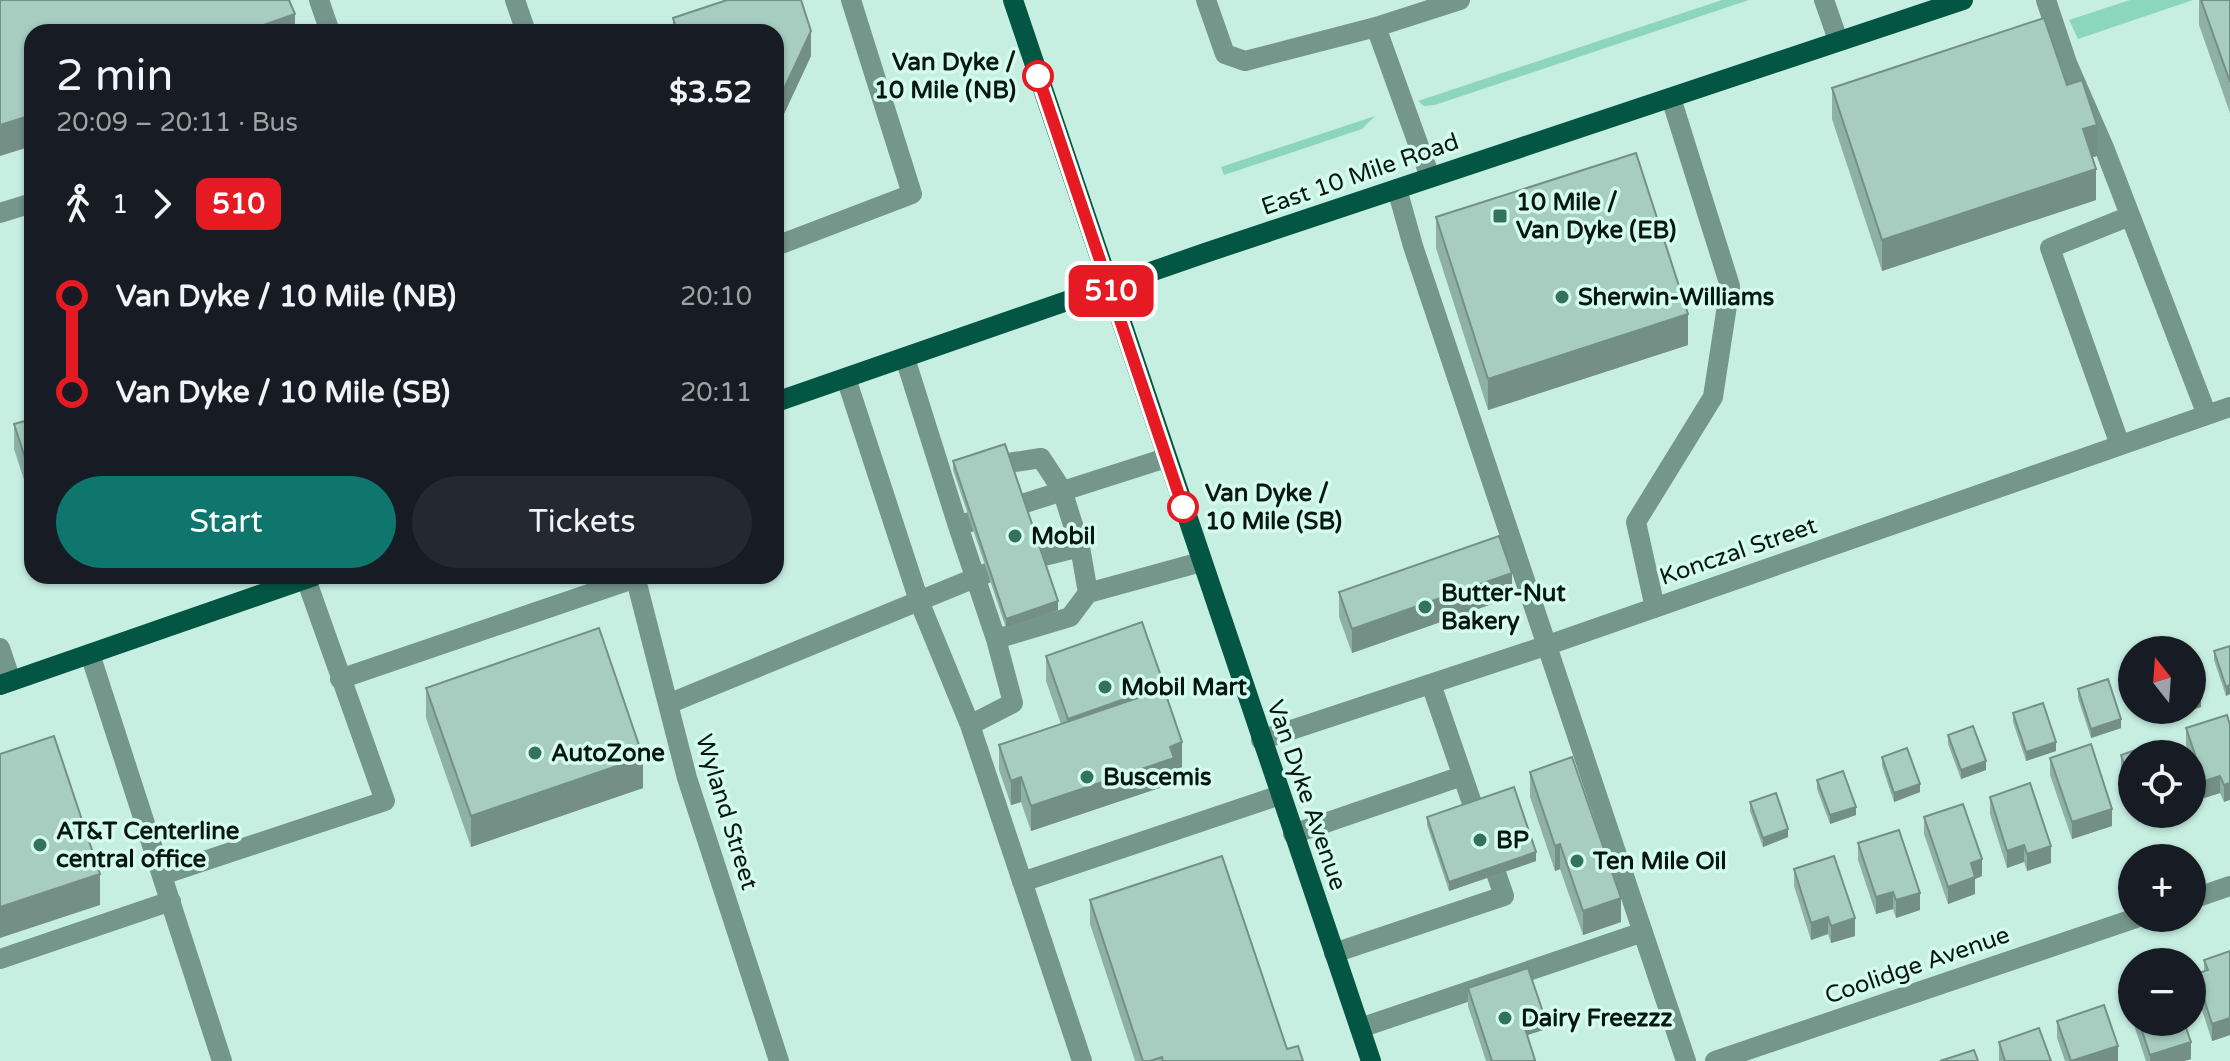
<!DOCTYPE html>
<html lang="en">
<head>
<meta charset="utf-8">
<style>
  body { margin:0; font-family:"Varela Round",sans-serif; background:#242831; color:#f1f3f6; height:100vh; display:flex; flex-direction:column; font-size:30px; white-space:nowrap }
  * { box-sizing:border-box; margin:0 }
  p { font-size:26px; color:#9ea1a6 }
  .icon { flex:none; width:44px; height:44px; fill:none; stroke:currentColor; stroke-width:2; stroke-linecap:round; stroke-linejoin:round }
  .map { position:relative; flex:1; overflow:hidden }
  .side { position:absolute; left:24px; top:24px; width:760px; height:560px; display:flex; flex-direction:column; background:#171b24; border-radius:24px; box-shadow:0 2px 6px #0004 }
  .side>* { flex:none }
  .badge { padding:0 16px; border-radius:12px; font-size:28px; line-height:52px }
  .needle { width:52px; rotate:343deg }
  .fabs { position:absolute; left:2118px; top:636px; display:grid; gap:16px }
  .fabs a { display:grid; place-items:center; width:88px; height:88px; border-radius:50%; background:#171b24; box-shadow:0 2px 6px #0004; font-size:40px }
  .map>.badge { position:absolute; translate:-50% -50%; box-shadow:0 0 0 4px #fff }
  .legs { display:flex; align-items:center; gap:12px; height:88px; padding:0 32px; font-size:26px }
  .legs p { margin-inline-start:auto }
  .headline { display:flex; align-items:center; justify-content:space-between; height:136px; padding:0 32px }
  h1 { font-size:44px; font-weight:600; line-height:60px }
  .primary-button { display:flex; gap:16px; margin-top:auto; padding:16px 32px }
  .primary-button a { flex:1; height:92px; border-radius:48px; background:#0f766e; color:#fff; font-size:32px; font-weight:600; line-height:92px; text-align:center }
  .primary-button a+a { background:#242831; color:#f1f3f6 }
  ul { padding:0 32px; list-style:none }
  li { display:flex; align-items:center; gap:28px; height:96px; font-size:30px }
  li i { display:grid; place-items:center; width:12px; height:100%; margin:0 10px; background:currentColor }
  li i::after { content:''; width:20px; height:20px; margin:-10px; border:6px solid; border-radius:50%; background:#171b24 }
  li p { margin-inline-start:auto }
  li:first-child i { background:linear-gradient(#0000 50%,currentColor 0) }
  li:last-child i { background:linear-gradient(currentColor 50%,#0000 0) }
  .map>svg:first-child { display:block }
  .grass { fill:#8cd6be }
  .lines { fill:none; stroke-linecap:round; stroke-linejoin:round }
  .minor { stroke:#75968b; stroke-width:20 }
  .major { stroke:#045644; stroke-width:20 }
  .wall { fill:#8fb0a4 }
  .shaded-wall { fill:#749086 }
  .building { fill:#a6cdbf; stroke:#749086; stroke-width:2 }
  .line-1-casing { stroke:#fff; stroke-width:18 }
  .line-1 { stroke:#e51a23; stroke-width:12 }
  .stop-1-dot { fill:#fff; stroke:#e51a23; stroke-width:4 }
  .poi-dot { fill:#32725f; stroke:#d4fcee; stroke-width:3 }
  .labels { text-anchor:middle; stroke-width:7; stroke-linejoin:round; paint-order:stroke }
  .stop-label { font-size:24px; font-weight:bold; fill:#081712; stroke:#d4fcee; text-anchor:end }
  .street-label { font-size:24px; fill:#081712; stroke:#d4fcee }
  .poi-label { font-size:24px; font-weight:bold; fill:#081712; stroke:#d4fcee; text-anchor:start }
</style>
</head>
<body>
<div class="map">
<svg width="2230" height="1061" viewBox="0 0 2230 1061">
  <rect width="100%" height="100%" fill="#c7efe1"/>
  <path class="grass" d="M1722,0H1749L1435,105L1424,106L1418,101Z
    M2130,0H2193L2078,39L2069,20Z
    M1375,116L1362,129L1224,175L1221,167Z"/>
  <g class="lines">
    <path class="minor" d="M319,0L330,32
      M515,0L526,32
      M1206,0L1225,54L1245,61L1376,27L1460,0
      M1824,0L1838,40
      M2046,0L2067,63L2105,150L2207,415
      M1376,27L1430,177
      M1397,189L1413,246L1686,1061
      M0,213L32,203
      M776,246L912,194L851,0
      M905,358L958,526L970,522
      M846,378L919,601L970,725L1082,1061
      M2120,445L2050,248L2130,216
      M1008,463L1041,458L1062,490L1080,547L1088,593
      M1022,504L1166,458
      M958,526L996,639L1070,617L1088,593L1201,562
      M1040,557L1080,547
      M635,576L687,778L779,1061
      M1655,608L1636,522L1713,397L1730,286L1671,98
      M0,648L11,681
      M90,654L222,1061
      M340,679L636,578
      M668,704L987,573
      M970,725L1013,703L996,639
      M1261,740L1548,645L2230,407
      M1293,834L1462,776
      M162,875L385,801L306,579
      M1022,882L1280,795
      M2192,899L2230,886
      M1334,953L1504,896L1431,684
      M0,959L171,901
      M1360,1028L1643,932
      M1715,1061L2136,918"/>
    <path class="major" d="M1013,0L1371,1061
      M776,402L1205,253L1963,0
      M0,685L314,576"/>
  </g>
  <path class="wall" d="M727,0H801L811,31V56L776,131V32H673V18Z
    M2199,0H2230V113L2199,25Z
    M2067,85L2097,156L2092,157L2096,200L1882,271L1832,119V88Z
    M1436,217L1688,345L1488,410L1436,248Z
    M32,419V504L14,449V424Z
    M953,461L1058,610L1006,628L953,470Z
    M1339,592L1512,597L1352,653L1339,617Z
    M2230,646V694L2226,696L2214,660V651Z
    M1046,656L1164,690L1182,767L1174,770V783L1031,831L1021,802L1011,805L999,770V745L1061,724L1046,681Z
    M426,688L643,788L471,847L426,718Z
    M2078,689L2121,728L2091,738L2078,698Z
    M2013,713L2056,751L2026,761L2013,722Z
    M2227,715L2224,802L2220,793L2204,798L2192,763V754H2189L2186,745V728Z
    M1948,735L1986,770L1961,779L1948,744Z
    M2132,754V805L2121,772V755Z
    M1882,757L1920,792L1894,802L1882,766Z
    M2050,758L2112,826L2072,839L2050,775Z
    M1530,772L1621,922L1583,935L1560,869L1555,871L1530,797Z
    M1817,780L1856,815L1830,824L1817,789Z
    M1990,797L2051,863L2027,871L2024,862L2007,868L1990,814Z
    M1750,802L1788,837L1763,847L1750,811Z
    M1427,817L1536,861L1449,891L1427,825Z
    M1924,817L1982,876L1975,879V894L1948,904L1924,834Z
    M1858,843L1920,910L1896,918L1893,909L1876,914L1858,860Z
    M1794,869L1855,936L1831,943L1828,934L1811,940L1794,886Z
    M1090,900L1287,1049L1303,1061H1135L1090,924Z
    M2230,951V1035L2212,1041L2196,991V974L2204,971V960Z
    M1468,988L1543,1030L1527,1035L1535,1061H1486L1468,1006Z
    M2057,1021L2118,1061H2065L2057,1038Z
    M2133,1022H2184L2191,1059L2184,1061H2146Z
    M1999,1042L2051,1061H1999Z"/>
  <path class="shaded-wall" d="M295,14V32H255V28Z
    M811,31V56L776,131V106Z
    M32,115V146L0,156V125Z
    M2097,125V156L2083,160V129Z
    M2096,169V200L1882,271V240Z
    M1688,314V345L1488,410V379Z
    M1512,573V597L1352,653V629Z
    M1058,601V610L1006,628V619Z
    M1164,685V710L1068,744V719Z
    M2230,685V694L2226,696V687Z
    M2201,698V707L2159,721V712L2167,710H2192V701Z
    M2121,719V728L2091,738V729Z
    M1182,742V767L1174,770V783L1031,831V806Z
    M2056,742V751L2026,761V752Z
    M643,757V788L471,847V816Z
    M1986,761V770L1961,779V770Z
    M2220,776V793L2204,798V781Z
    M1021,777V802L1011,805V781Z
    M2230,783V800L2224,802V785Z
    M1920,784V792L1894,802V793Z
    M1856,807V815L1830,824V815Z
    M2112,809V826L2072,839V822Z
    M2138,814H2161L2138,822Z
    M1788,829V837L1763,847V838Z
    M1560,844V869L1555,871V846Z
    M2024,845V862L2007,868V851Z
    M2051,846V863L2027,871V854Z
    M1536,852V861L1449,891V882Z
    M1982,859V876L1975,879V894L1948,904V887L1971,863Z
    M100,874V905L0,938V907Z
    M1893,892V909L1876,914V897Z
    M1920,893V910L1896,918V900Z
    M1621,898V922L1583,935V911Z
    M1828,917V934L1811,940V923Z
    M1855,918V936L1831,943V926Z
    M1543,1012V1030L1522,1037V1019Z
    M2230,1018V1035L2212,1041V1024Z
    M2191,1042V1059L2184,1061H2150V1055Z
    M2118,1046V1061H2073Z"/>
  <path class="building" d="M0,0H289L295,14L255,28L256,32H32V115L0,125Z
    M727,0H801L811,31L776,106V32H677L673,18Z
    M2201,0H2230V82Z
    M2044,18L2067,85L2082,80L2097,125L2083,129L2096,169L1882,240L1832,88Z
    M1636,153L1688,314L1488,379L1436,217Z
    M32,419V479L14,424Z
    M1005,444L1058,601L1006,619L953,461Z
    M1499,536L1512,573L1352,629L1339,592Z
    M1142,622L1164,685L1068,719L1046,656Z
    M599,628L643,757L471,816L426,688Z
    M2230,646V685L2226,687L2214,651Z
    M2192,672L2201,698L2192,701Z
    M2108,679L2121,719L2091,729L2078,689Z
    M1164,689L1182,742L1170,747L1174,758L1031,806L1021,777L1011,781L999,745Z
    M2043,703L2056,742L2026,752L2013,713Z
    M2227,715L2230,725V783L2224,785L2220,776L2204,781L2186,728Z
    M1973,726L1986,761L1961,770L1948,735Z
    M54,736L100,874L0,907V754Z
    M2161,741L2165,754H2132V788L2121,755Z
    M2091,744L2112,809L2072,822L2050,758Z
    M1907,748L1920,784L1894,793L1882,757Z
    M1572,757L1621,898L1583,911L1560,844L1555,846L1530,772Z
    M1843,771L1856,807L1830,815L1817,780Z
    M2030,783L2051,846L2027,854L2024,845L2007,851L1990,797Z
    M1514,787L1536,852L1449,882L1427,817Z
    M1776,793L1788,829L1763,838L1750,802Z
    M1963,804L1982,859L1971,863L1975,877L1948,887L1924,817Z
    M1899,830L1920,893L1896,900L1893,892L1876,897L1858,843Z
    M1222,856L1287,1049L1298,1046L1303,1061H1163L1162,1057L1150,1061H1143L1090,900Z
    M1834,856L1855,918L1831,926L1828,917L1811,923L1794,869Z
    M2230,951V1018L2212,1024L2196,974L2208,970L2204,960Z
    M1528,968L1543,1012L1522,1019L1535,1060L1532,1061H1492L1468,988Z
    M2104,1005L2118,1046L2071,1061L2057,1021Z
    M2139,1022H2184L2191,1042L2150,1055Z
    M2039,1028L2051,1061H2005L1999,1042Z
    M1974,1050L1978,1061H1940Z"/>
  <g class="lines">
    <defs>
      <path id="line-1" d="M1038,76L1183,507"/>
    </defs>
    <use href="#line-1" class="line-1-casing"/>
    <use href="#line-1" class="line-1"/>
  </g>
  <g class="stop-1-dot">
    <circle cx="1038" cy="76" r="14"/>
    <circle cx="1183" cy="507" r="14"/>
  </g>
  <g class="poi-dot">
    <rect x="1492" y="208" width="16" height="16" rx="4"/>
    <circle cx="1562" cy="297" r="8"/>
    <circle cx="1015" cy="536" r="8"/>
    <circle cx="1425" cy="607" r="8"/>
    <circle cx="1105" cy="687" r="8"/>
    <circle cx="535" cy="753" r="8"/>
    <circle cx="1087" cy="777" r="8"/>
    <circle cx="1480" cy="840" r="8"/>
    <circle cx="40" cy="845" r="8"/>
    <circle cx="1577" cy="861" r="8"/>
    <circle cx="1505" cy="1018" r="8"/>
  </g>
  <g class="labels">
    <g class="stop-label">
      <text x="1016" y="70">Van Dyke /<tspan x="1016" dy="28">10 Mile (NB)</tspan></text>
      <text x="1205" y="501" text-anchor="start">Van Dyke /<tspan x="1205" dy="28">10 Mile (SB)</tspan></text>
    </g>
    <g class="street-label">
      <text transform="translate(1360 174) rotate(-19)" y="8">East 10 Mile Road</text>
      <text transform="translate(1738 551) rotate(-19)" y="8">Konczal Street</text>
      <text transform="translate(1307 795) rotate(71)" y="8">Van Dyke Avenue</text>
      <text transform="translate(727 812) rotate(73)" y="8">Wyland Street</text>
      <text transform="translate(1917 965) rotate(-19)" y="8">Coolidge Avenue</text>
    </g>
    <g class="poi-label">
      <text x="1516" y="210">10 Mile /<tspan x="1516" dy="28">Van Dyke (EB)</tspan></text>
      <text x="1578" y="305">Sherwin-Williams</text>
      <text x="1031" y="544">Mobil</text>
      <text x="1441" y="601">Butter-Nut<tspan x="1441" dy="28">Bakery</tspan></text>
      <text x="1121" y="695">Mobil Mart</text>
      <text x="551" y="761">AutoZone</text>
      <text x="1103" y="785">Buscemis</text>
      <text x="56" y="839">AT&amp;T Centerline<tspan x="56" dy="28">central office</tspan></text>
      <text x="1496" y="848">BP</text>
      <text x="1593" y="869">Ten Mile Oil</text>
      <text x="1521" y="1026">Dairy Freezzz</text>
    </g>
  </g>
</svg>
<div class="fabs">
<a><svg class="needle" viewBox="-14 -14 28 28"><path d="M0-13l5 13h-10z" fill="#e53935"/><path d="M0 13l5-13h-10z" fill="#9ea1a6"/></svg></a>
<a><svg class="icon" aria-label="locate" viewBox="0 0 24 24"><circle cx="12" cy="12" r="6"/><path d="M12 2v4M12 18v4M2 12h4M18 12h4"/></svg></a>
<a>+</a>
<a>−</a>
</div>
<b class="badge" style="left:1111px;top:291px;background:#e51a23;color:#fff">510</b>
<section class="side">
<div class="headline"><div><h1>2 min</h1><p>20:09 – 20:11 · Bus</p></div><b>$3.52</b></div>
<div class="legs"><svg class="icon" aria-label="walk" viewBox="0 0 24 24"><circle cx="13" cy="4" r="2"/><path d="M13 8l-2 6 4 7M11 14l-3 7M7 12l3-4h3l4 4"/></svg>1<svg class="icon" aria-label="forward" viewBox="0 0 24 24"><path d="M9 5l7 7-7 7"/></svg><b class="badge" style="background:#e51a23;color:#fff">510</b></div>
<ul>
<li><i style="color:#e51a23"></i><b>Van Dyke / 10 Mile (NB)</b><p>20:10</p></li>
<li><i style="color:#e51a23"></i><b>Van Dyke / 10 Mile (SB)</b><p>20:11</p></li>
</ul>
<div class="primary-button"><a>Start</a><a>Tickets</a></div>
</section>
</div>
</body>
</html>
